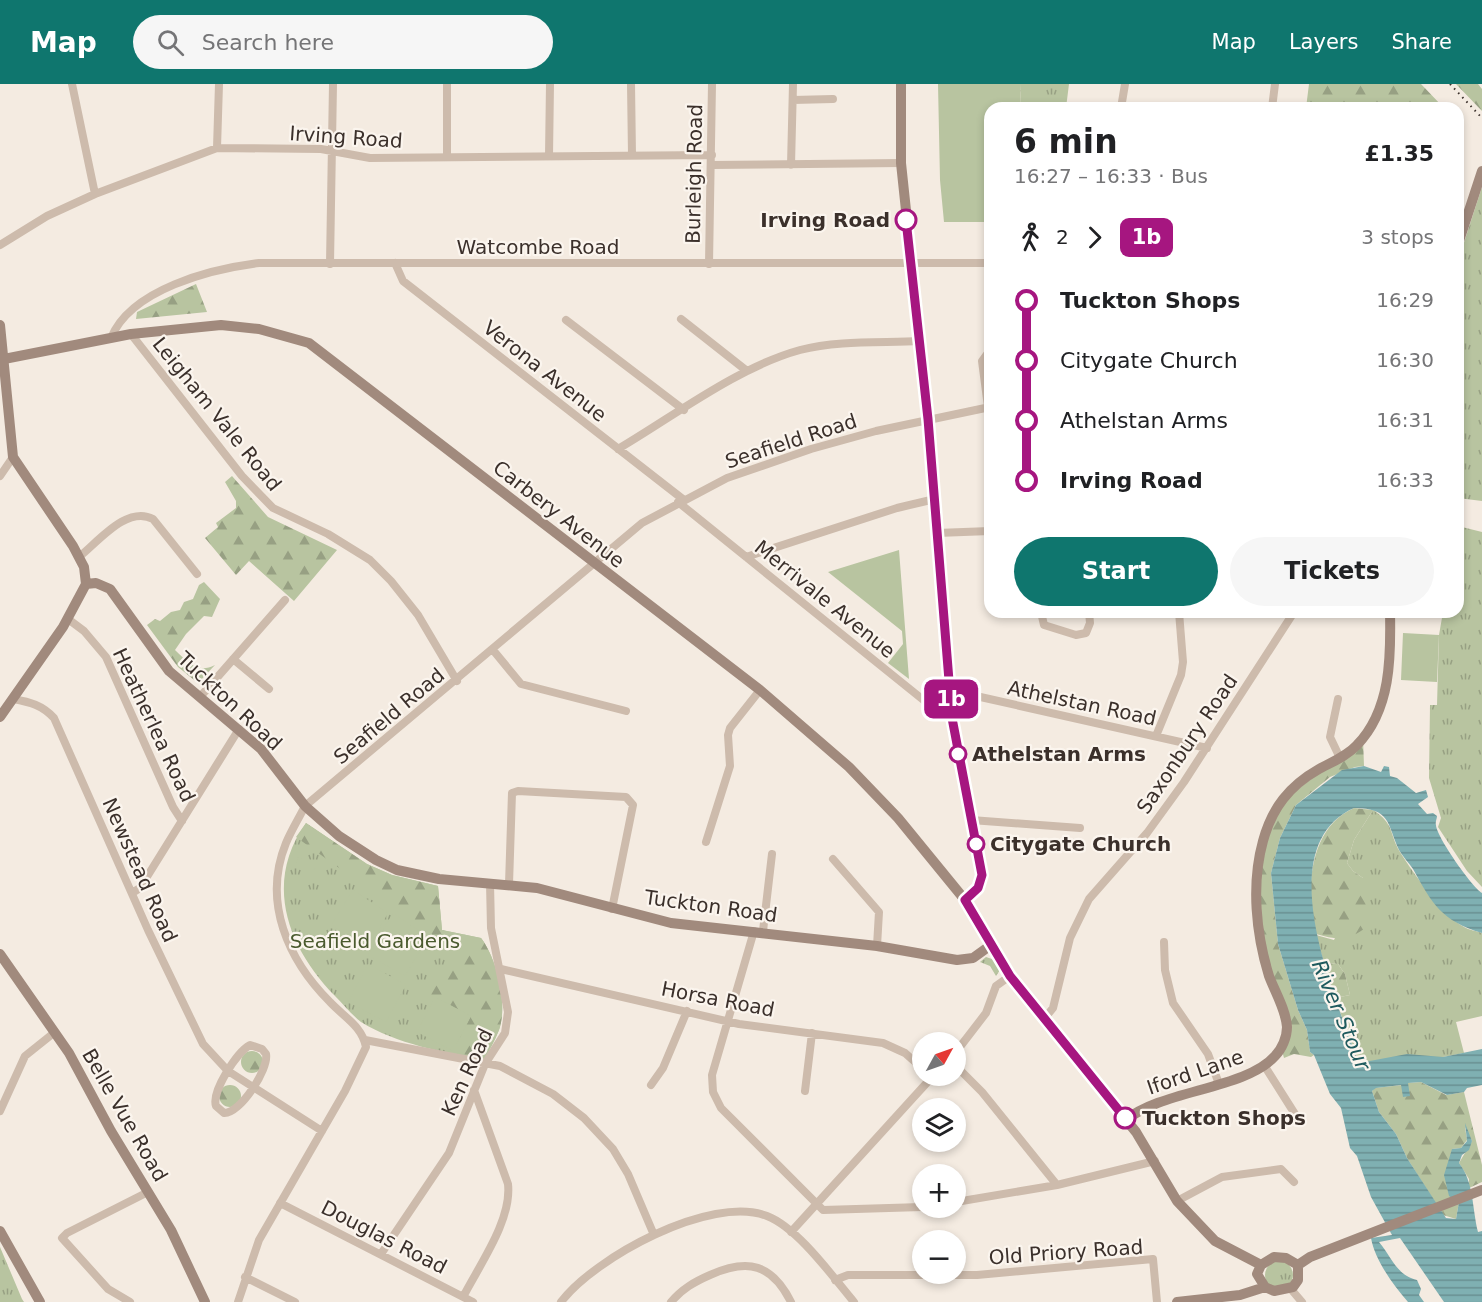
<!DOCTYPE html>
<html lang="en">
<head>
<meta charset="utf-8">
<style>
  body { margin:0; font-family:"DejaVu Sans",sans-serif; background:#f6f6f6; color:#202124; height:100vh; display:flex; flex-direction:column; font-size:22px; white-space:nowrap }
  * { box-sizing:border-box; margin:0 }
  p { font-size:20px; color:#757577 }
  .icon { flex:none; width:33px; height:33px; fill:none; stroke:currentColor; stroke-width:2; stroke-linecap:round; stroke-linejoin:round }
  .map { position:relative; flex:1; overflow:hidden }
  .sheet { position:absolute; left:984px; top:18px; width:480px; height:516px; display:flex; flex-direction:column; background:#fff; border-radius:18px; box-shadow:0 3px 9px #0003 }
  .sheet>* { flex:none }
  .badge { padding:0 12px; border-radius:9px; font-size:21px; line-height:39px }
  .needle { width:39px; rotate:50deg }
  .buttons { position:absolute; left:912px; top:948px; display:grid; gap:12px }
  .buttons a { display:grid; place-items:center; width:54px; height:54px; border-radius:50%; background:#fff; box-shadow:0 3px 9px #0003; font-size:30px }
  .map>.badge { position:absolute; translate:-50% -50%; box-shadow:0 0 0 3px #fff }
  .legs { display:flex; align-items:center; gap:9px; height:66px; padding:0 30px; font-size:20px }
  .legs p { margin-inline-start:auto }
  .head { display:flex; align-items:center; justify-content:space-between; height:102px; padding:0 30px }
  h1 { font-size:33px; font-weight:800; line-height:45px }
  .primary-button { display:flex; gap:12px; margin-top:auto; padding:12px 30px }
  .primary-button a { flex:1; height:69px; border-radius:36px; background:#0f766e; color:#fff; font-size:24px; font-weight:800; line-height:69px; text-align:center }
  .primary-button a+a { background:#f6f6f6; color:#202124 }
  ul { padding:0 30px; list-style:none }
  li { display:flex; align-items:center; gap:21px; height:60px; font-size:22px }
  li i { display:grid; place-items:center; width:9px; height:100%; margin:0 8px; background:currentColor }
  li i::after { content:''; width:15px; height:15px; margin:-8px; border:4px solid; border-radius:50%; background:#fff }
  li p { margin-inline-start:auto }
  li:first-child i { background:linear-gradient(#0000 50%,currentColor 0) }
  li:last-child i { background:linear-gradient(currentColor 50%,#0000 0) }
  header { display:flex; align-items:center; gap:36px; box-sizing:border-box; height:84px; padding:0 30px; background:#0f766e; color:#fff }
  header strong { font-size:28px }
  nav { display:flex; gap:33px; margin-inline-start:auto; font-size:21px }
  .search { width:420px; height:54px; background:#f6f6f6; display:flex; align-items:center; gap:15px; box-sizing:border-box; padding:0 21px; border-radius:33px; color:#757577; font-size:22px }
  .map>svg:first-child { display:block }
  .grass { fill:url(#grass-tufts) }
  .forest { fill:url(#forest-firs) }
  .garden { fill:#b8c4a0 }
  .water { fill:url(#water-rules) }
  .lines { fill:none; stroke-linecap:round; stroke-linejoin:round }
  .street { stroke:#cdbbac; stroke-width:8 }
  .secondary { stroke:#a18a7d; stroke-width:10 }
  .rail { stroke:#3b302b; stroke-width:2; stroke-dasharray:1.5 4.5; stroke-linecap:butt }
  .line-1-casing { stroke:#fff; stroke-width:14 }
  .line-1 { stroke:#a61680; stroke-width:9 }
  .stop-1-dot { fill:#fff; stroke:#a61680; stroke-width:3 }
  .labels { text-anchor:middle; stroke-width:4.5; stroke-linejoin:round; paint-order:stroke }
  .street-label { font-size:20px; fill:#3b302b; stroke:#fbf5ee }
  .stop-label { font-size:20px; font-weight:bold; fill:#3b302b; stroke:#fbf5ee; text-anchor:start }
  .park-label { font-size:20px; fill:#4a5a2e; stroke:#fbf5ee }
  .water-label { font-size:21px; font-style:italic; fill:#1f5a5e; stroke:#fbf5ee }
</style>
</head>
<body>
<header>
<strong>Map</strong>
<div class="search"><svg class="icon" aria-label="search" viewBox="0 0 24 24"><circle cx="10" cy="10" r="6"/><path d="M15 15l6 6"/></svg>Search here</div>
<nav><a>Map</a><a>Layers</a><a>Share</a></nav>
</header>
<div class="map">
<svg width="1482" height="1218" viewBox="0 0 1482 1218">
  <defs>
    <pattern id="grass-tufts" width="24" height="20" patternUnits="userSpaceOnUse" patternTransform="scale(1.5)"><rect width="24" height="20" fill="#b8c4a0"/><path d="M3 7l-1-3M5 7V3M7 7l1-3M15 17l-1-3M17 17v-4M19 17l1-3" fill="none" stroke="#97a083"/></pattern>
    <pattern id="forest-firs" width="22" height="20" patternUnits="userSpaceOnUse" patternTransform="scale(1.5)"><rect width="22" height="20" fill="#b8c4a0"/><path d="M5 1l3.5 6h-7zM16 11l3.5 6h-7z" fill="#97a083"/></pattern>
    <pattern id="water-rules" width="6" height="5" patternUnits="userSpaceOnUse" patternTransform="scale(1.5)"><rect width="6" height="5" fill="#7fb0b2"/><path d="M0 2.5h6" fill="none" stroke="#699091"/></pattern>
  </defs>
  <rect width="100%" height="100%" fill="#f4ebe1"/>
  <path class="grass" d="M1020,0H1069L1066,24H1021Z
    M1482,103V417L1458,414V177Z
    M1458,442L1482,448V803L1467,787L1438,743L1441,734L1429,694L1430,621H1437L1439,551L1443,528H1458Z
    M1373,726C1395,740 1389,750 1400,768C1413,789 1443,831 1464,843C1469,846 1477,847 1482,849V932L1456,938L1464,969L1443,973L1359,979L1335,914L1350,911L1345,890L1338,880L1324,879L1316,851L1334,856L1363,794L1353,787L1347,779L1354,756Z
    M306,739L367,780L392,791L438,802L442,846L481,854C497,875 508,921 499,946C495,957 488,967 484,977C444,968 396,960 361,938C352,931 343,920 335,912C288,864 263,799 306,739Z
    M986,873L995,876L1000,886L996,892L990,882L980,878Z
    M0,1163L22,1215L24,1218H0Z
    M1265 1191a14 14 0 1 1 28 0a14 14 0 1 1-28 0Z"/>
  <path class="forest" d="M1309,0H1421L1443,23L1306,24Z
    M1456,0H1478L1482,5V27Z
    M196,200L207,228L136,235L137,228Z
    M232,392L268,433L337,466L294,517L249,477L236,491L205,454L218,443L216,439L236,424V417L225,398Z
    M204,498L220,515L212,533L204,532L186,550L175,566C188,578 197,590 215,581L198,599L178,583L147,541L155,535L160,537L171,528L180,526L184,518L193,515L199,501Z
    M1363,654L1364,682L1355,683L1330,693L1296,721L1280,754L1271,789L1278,860L1298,926L1307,946L1310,968L1314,971L1311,973L1294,970L1284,974L1281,963L1286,953L1262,865L1258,782L1277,722Z
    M1354,724L1373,726L1354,756L1347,779L1353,787L1363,794L1369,814L1364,845C1347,857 1337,856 1316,850C1305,809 1308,744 1354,724Z
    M306,739L367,780L392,791L438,802L442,846L481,854C497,875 508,920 499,946C495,957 488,967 484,977L453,967L471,932L426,909L454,883L455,870L449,863L296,753Z
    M1324,879L1338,880L1345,890L1350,911L1335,914Z
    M241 978a11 11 0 1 1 22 0a11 11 0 1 1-22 0Z
    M1421,998L1446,1011L1464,1008L1482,1081V1098L1469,1104V1095L1459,1079L1472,1057L1465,1043L1467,1056L1461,1064L1452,1065L1459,1118L1456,1135L1443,1131L1407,1074L1396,1050L1379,1028L1372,1007L1375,1004L1402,1001L1409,1012L1407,999Z
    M219 1012a11 11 0 1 1 22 0a11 11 0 1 1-22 0Z"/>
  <path class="garden" d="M938,0H1020L1021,24H990V138H944L940,96Z
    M899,466L909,595L888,579L903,560L902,547L828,488Z
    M1403,549L1439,551L1437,598L1401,596Z
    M305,771L317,783L312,787L296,779L298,773L304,775Z
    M353,806L388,829L368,865L331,841Z
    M393,829L428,853L405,892L368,871Z
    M368,880L406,901L386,938L348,918Z
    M435,913L471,932L453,967L417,948Z"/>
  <path class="water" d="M1364,682L1381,688L1384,682L1389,683L1390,692L1397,694L1416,709L1426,706L1428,713L1418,720L1427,730L1433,729L1437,732C1437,735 1435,738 1436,741C1436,752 1472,803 1482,809V849C1442,837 1432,820 1413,785C1409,779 1403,773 1399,766C1387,740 1391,724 1354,724C1267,763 1337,917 1359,979L1407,970L1443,973L1482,965V1001L1467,1004L1464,1008L1447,1011L1421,998L1408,999L1410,1012L1403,1013L1401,1001L1376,1004L1372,1007L1379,1028L1396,1050L1407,1074L1446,1134L1456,1135L1459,1118L1449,1112L1444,1091L1452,1065L1461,1064L1467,1057L1465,1039L1472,1057L1469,1066L1462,1071L1459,1079C1474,1098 1472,1124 1478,1148L1482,1147V1218H1444L1400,1154L1379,1158C1392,1173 1396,1191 1417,1196L1421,1205L1419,1211L1424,1218H1408C1393,1201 1375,1176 1371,1154L1392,1151L1371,1113L1357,1072L1350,1064L1341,1024L1330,1010L1314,971L1310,968L1307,946L1298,926L1278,860L1271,789L1280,754L1296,721L1342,686Z"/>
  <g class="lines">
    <path class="street" d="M72,0L95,110
      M631,0L632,71
      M793,16L833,15
      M1121,24L1125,0
      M1272,24L1275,0
      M217,64L219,0
      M549,72L550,0
      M447,73V0
      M712,81L901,79
      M791,81L793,0
      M0,161L47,132L95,110L217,64L321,65L370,74L712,71
      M395,179L403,197L684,416
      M330,180L333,0
      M709,180L712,0
      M681,235L747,287
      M566,236L684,326
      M131,250L242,392L273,424L328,450L370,476L391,497L418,531L457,597
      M111,254C131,205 211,185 259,179H990
      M988,323L982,277L990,266
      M618,365C674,332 738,283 800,266C838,256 881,259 920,257
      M0,392L13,373
      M678,418L942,631L952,635
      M937,449L990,447
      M79,473C98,458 127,421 153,435L197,490
      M746,473L897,424L935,415
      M1041,528L1044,541L1076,551L1086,549L1090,539L1089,528
      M68,535L84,547L106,573L173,723L182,737
      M493,566L521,600L626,627
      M233,575L269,605
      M951,611L967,610L1207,664
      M200,613L285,516
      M13,615C30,618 42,621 54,634L148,846L203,960L228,987L322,1047
      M1338,615L1330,653L1340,674
      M1156,652L1181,591L1183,578L1179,528
      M971,736L1080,744
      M706,758L730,682L728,651L730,644L760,606
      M833,775L879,828L877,862
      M509,800L512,709L518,707L626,713L633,721L612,825
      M132,809L140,804L239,645
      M754,847L712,991L713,1008L721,1024L823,1126L922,1123
      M763,847L772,770
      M1164,858L1165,886L1173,919L1208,970L1219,1000
      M501,885L739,940L883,959L905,969L922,984
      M1044,935L1053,924L1070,854L1089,815L1147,749L1184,698L1294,528
      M365,956L500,982L553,1010L584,1034L613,1065L628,1090L654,1151
      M250,961L262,965L266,970C269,985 240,1030 224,1029L216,1022C211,1008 237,968 250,961Z
      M956,968L986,929L996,902L1010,892
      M1264,981L1300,1038
      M956,982L982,1008L1057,1101
      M651,1001L663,984L687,927
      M805,1007L812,949
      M0,1027L25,972L55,948
      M1177,1117L1222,1093L1281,1085L1294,1098
      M956,1118L1057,1101L1155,1077
      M280,1119L473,1218
      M791,1148L933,992
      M381,1170L449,1069L485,980L505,949L508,928L491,844L490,799
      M245,1193L295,1218
      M835,1196L848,1191H977L1153,1175L1157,1218
      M1290,1204L1302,1218
      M463,1213C480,1180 512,1136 508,1100L474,1006
      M130,1218L108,1205L62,1154L67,1149L148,1108
      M238,1218L259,1156L345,1007L366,963C362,942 344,933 330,918C288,876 262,818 286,759C291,747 299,734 305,722L642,439L727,394L811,365L876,347L990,323
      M561,1218C594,1174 711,1110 767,1132C798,1144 832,1192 854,1218
      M671,1218C682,1205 694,1198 710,1191C748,1174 772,1180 791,1218"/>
    <path class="secondary" d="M901,0V79L928,335L952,635L982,791L978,804L965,816
      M1458,160L1482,87
      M0,241L13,373L73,462L84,483L86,500L63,543L0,633
      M4,275L131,250L221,241L259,245L309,259L760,606L849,683L898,734L965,816L1010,892L1136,1048L1177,1117L1215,1157L1261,1181
      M86,500L96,499L110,505L169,587L261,665L305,722L339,752L376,776L397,786L439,795L537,804L671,839L877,862L957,876L973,874L991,861
      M0,870L69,969L111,1047L171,1146L205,1218
      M1126,1036C1162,1006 1246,1005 1275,972C1282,965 1287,953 1287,943C1286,926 1275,908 1269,892C1256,850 1251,800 1263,757C1272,724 1289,702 1319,685C1332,678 1347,672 1357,661C1391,626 1391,573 1390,528
      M0,1147L40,1218
      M1274,1173L1286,1174L1298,1181V1196L1293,1203L1274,1207L1265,1203L1257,1190L1261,1181Z
      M1298,1181L1310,1173L1482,1106
      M1177,1218L1240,1211L1265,1203"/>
    <path class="rail" d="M1450,0L1482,34"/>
  </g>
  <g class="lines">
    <defs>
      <path id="line-1" d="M906,136L928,335L952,634L982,791L978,804L965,816L1010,892L1125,1034"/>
    </defs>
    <use href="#line-1" class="line-1-casing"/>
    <use href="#line-1" class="line-1"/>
  </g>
  <g class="stop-1-dot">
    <circle cx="906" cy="136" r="10"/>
    <circle cx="958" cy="670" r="8"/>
    <circle cx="976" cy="760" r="8"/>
    <circle cx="1125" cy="1034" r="10"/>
  </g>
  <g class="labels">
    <g class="street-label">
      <text transform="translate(346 53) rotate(4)" y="7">Irving Road</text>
      <text transform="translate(694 90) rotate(-89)" y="7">Burleigh Road</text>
      <text x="538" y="170">Watcombe Road</text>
      <text transform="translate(545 287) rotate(38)" y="7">Verona Avenue</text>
      <text transform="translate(217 330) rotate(51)" y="7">Leigham Vale Road</text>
      <text transform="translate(791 357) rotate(-18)" y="7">Seafield Road</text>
      <text transform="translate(559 430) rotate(38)" y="7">Carbery Avenue</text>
      <text transform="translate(825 515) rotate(39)" y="7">Merrivale Avenue</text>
      <text transform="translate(230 617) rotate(43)" y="7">Tuckton Road</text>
      <text transform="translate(1082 619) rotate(12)" y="7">Athelstan Road</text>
      <text transform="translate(389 632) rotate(-40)" y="7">Seafield Road</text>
      <text transform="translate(154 641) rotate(65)" y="7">Heatherlea Road</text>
      <text transform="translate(1187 660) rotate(-56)" y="7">Saxonbury Road</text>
      <text transform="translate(140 786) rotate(66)" y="7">Newstead Road</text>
      <text transform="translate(711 822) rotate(8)" y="7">Tuckton Road</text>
      <text transform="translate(718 915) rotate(11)" y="7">Horsa Road</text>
      <text transform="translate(467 988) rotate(-65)" y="7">Ken Road</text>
      <text transform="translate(1195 988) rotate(-19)" y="7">Iford Lane</text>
      <text transform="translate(125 1031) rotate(60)" y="7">Belle Vue Road</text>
      <text transform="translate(384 1153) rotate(27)" y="7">Douglas Road</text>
      <text transform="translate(1066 1168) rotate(-4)" y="7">Old Priory Road</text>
    </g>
    <g class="stop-label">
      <text x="890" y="143" text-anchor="end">Irving Road</text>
      <text x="972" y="677">Athelstan Arms</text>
      <text x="990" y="767">Citygate Church</text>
      <text x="1142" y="1041">Tuckton Shops</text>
    </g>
    <g class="park-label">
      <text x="375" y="864">Seafield Gardens</text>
    </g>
    <g class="water-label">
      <text transform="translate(1341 931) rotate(67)" y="7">River Stour</text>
    </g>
  </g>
</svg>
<div class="buttons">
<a><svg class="needle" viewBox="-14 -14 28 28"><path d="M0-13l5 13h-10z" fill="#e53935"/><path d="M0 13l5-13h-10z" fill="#757577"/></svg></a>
<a><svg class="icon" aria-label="layers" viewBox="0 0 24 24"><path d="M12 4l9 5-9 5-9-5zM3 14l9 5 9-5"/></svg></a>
<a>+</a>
<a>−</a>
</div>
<b class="badge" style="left:951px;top:615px;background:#a61680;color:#fff">1b</b>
<section class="sheet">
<div class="head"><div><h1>6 min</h1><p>16:27 – 16:33 · Bus</p></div><b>£1.35</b></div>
<div class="legs"><svg class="icon" aria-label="walk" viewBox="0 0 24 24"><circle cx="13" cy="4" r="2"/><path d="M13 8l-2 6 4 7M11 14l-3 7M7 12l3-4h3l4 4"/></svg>2<svg class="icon" aria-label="forward" viewBox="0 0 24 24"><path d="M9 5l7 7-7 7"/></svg><b class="badge" style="background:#a61680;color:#fff">1b</b><p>3 stops</p></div>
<ul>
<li><i style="color:#a61680"></i><b>Tuckton Shops</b><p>16:29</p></li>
<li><i style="color:#a61680"></i><span>Citygate Church</span><p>16:30</p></li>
<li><i style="color:#a61680"></i><span>Athelstan Arms</span><p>16:31</p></li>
<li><i style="color:#a61680"></i><b>Irving Road</b><p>16:33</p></li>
</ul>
<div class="primary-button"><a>Start</a><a>Tickets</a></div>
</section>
</div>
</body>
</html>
